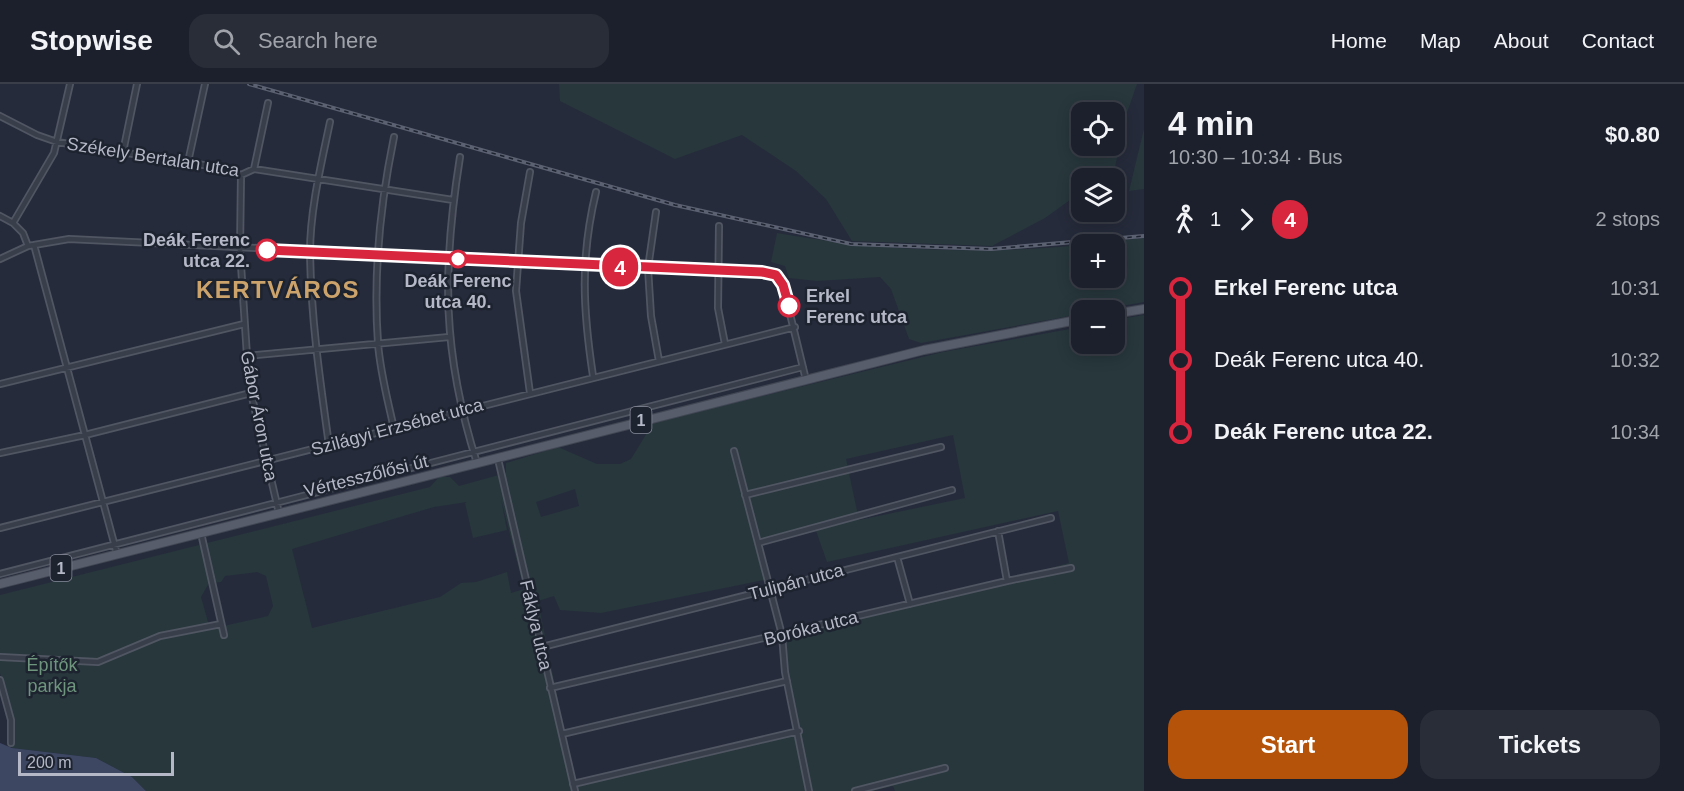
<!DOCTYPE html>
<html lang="en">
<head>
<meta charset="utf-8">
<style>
  body { margin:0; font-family:Arial,sans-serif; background:#292d38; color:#f1f3f6; height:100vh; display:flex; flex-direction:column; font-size:22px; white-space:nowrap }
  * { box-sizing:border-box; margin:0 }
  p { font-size:20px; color:#a0a3a9 }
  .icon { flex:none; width:33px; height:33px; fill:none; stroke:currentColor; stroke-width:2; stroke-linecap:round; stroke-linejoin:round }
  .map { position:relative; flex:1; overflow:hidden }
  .panel { display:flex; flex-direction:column; background:#1c202c; width:540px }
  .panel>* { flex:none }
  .badge { padding:0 12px; border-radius:20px; font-size:21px; line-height:39px }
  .buttons { position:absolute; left:1071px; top:18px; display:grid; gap:12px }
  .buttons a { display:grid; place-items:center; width:54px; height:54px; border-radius:12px; background:#1c202c; box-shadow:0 3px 15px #0003,0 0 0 2px #3a3e48; font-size:30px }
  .scale { position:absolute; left:18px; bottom:15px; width:156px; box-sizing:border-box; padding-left:6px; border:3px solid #b5b9c7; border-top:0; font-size:16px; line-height:21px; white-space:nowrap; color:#b5b9c7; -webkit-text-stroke:4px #1e2330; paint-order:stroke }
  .map>.badge { position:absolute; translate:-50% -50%; box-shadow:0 0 0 3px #fff }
  .legs { display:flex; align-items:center; gap:9px; height:66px; padding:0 24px; font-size:20px }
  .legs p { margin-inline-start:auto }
  .summary { display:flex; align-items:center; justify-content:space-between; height:102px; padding:0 24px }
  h1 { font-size:33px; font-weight:600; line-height:45px }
  .button { display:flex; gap:12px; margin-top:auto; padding:12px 24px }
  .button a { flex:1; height:69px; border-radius:18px; background:#b45309; color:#fff; font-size:24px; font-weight:600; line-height:69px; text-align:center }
  .button a+a { background:#292d38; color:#f1f3f6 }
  ul { padding:0 24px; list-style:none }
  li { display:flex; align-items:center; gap:21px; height:72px; font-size:22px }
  li i { display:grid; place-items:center; width:9px; height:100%; margin:0 8px; background:currentColor }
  li i::after { content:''; width:15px; height:15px; margin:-8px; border:4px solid; border-radius:50%; background:#1c202c }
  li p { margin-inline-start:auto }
  li:first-child i { background:linear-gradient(#0000 50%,currentColor 0) }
  li:last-child i { background:linear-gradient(currentColor 50%,#0000 0) }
  header { display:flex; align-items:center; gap:36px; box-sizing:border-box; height:84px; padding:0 30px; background:#1c202c; border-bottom:2px solid #3a3e48 }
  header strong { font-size:28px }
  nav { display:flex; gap:33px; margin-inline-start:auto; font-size:21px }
  .search { width:420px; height:54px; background:#292d38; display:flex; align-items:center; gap:15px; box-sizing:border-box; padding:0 21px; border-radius:18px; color:#a0a3a9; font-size:22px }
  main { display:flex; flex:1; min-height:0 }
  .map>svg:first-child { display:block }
  .green { fill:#27373c; fill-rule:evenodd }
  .water { fill:#3d4762 }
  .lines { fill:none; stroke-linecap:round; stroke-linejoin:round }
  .street-casing { stroke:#515663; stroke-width:8 }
  .primary-casing { stroke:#424754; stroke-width:10 }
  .street { stroke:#393e4b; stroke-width:4.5 }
  .primary { stroke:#575d6b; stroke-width:8 }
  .rail-casing { stroke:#5c6172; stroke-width:4 }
  .rail { stroke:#1e2330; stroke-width:1.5; stroke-dasharray:4.5; stroke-linecap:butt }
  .line-1-casing { stroke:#fff; stroke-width:14 }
  .line-1 { stroke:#d7263d; stroke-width:9 }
  .stop-1-dot { fill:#fff; stroke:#d7263d; stroke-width:3 }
  .labels { text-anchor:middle; stroke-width:5; stroke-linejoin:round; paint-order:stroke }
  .shield { fill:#1e2330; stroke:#888c9a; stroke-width:1.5 }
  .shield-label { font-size:16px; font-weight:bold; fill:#b5b9c7 }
  .street-label { font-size:18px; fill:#b5b9c7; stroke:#1e2330 }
  .stop-label { font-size:18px; font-weight:bold; fill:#b5b9c7; stroke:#1e2330; text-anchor:end }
  .park-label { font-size:18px; fill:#6e957d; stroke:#1e2330 }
  .district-label { font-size:24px; font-weight:bold; letter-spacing:1.5px; fill:#cba36b; stroke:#1e2330 }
</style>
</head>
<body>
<header>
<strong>Stopwise</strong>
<div class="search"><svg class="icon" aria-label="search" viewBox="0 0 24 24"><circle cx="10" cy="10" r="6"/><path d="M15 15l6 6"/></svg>Search here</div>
<nav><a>Home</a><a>Map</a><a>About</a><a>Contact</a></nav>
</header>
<main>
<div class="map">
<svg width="1144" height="707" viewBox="0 0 1144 707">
  <rect width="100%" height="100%" fill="#262b3b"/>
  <path class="green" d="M559,0H1137L1123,40L1115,84L1101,94H1082L1081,108L1045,134L992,162L852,157L826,115L796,87L742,51L675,75L560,17ZM1082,28H1114V62H1082Z
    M1144,45V105L1129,107Z
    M777,149C877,167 980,171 1081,161L1082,194H1114V160H1084L1144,154V218L1099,226H1082L1081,230L921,259L909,255L891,205L880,193L817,197L789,194L785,182L771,178Z
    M1144,231V707H895L893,702L873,707H146L132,693L96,674L12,664L14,636L0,589V511L430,403L439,393H450L459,402L506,389V379L558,363L597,380H620L631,375L653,339L943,268L1081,243L1082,260H1114L1115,236ZM953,351L965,414L859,436L846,375ZM575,405L579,422L541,433L536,418ZM501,415L524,505L511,509L507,488L476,498L461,499L440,513L312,544L292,465L434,423L467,418L465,419L473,454L507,446ZM1058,427L1069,479L825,543L782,551L785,588L799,647L575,701L538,517L554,512L560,526L601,529L769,495L760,456L815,444L827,478ZM257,488L266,492L273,522L268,532L210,545L201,513L209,499L221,498L225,492Z"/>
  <path class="water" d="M0,659L12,664L96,674L132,693L146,707H0Z"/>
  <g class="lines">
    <defs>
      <path id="street" d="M0,32L37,51L57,58L229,85L241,91L254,85L453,116
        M123,68L137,0
        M460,73C442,186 442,269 477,379
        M188,78L205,0
        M254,85L268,19
        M241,91L240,166L247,272L251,309L279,429
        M656,128L648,184L651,232L659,277
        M0,132L13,139
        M719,142L718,224L725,260
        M34,161L69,155L762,188L776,191L783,201L806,296
        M28,162L34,161L117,470
        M28,162L23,149L13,139L54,69L70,0
        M0,175L28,162
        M247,272L449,253
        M593,292C583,226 580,174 596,108
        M0,300L244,240
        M530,309L516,207L521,139L530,88
        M394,345C388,317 380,288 378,259C373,189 380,121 394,53
        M329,361C320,297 311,234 310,169C310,126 321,81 330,38
        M734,367L782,551L785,588L809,707
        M0,369L85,351L251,309
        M498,375L575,707
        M745,411L941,363
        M0,444L795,243
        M998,447L1007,497
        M201,449L224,551
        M758,459L952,406
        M897,473L910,520
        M0,490L803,283
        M542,563L1051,434
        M0,573L98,578L160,552L221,540
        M0,596L11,636V659
        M550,604L1007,497L1071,484
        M562,650L787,597
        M573,700L799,647
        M855,707L945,684"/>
      <path id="primary" d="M1114,230L1144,225
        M0,500L924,266L1082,235"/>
    </defs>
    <use href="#street" class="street-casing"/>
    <use href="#primary" class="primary-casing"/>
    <use href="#street" class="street"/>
    <use href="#primary" class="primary"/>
    <defs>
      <path id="rail" d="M249,0L675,121L851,160L991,165L1144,152"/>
    </defs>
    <use href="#rail" class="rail-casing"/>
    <use href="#rail" class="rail"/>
  </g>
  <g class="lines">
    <defs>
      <path id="line-1" d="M267,166L762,188L776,191L783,201L789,222"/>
    </defs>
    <use href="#line-1" class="line-1-casing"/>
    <use href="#line-1" class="line-1"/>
  </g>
  <g class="stop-1-dot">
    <circle cx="267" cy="166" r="10"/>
    <circle cx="458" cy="175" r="8"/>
    <circle cx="789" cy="222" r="10"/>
  </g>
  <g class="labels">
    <g class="shield">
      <rect x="630.5" y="323" width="21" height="26" rx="4.5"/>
      <rect x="50.5" y="471" width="21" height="26" rx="4.5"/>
    </g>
    <g class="shield-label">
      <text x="641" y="342">1</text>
      <text x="61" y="490">1</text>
    </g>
    <g class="street-label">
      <text transform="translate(153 73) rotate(9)" y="6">Székely Bertalan utca</text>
      <text transform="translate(259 332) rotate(79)" y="6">Gábor Áron utca</text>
      <text transform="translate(397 343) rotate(-15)" y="6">Szilágyi Erzsébet utca</text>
      <text transform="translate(366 392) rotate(-14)" y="6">Vértesszőlősi út</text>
      <text transform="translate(796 498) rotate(-15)" y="6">Tulipán utca</text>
      <text transform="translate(536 541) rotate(77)" y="6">Fáklya utca</text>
      <text transform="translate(811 544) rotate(-14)" y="6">Boróka utca</text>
    </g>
    <g class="stop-label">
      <text x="250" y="162">Deák Ferenc<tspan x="250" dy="21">utca 22.</tspan></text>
      <text x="458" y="203" text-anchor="middle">Deák Ferenc<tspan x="458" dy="21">utca 40.</tspan></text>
      <text x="806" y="218" text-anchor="start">Erkel<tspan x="806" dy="21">Ferenc utca</tspan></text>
    </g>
    <g class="park-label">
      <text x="52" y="587">Építők<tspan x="52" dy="21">parkja</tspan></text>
    </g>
    <g class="district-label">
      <text x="278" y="214">KERTVÁROS</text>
    </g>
  </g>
</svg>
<div class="buttons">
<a><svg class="icon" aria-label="locate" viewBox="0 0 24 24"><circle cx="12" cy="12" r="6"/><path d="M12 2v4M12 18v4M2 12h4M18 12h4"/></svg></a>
<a><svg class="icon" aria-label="layers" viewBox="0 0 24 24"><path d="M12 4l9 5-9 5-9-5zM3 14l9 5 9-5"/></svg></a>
<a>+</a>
<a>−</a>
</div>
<div class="scale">200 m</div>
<b class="badge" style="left:620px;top:183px;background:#d7263d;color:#fff">4</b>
</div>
<section class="panel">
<div class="summary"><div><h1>4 min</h1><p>10:30 – 10:34 · Bus</p></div><b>$0.80</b></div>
<div class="legs"><svg class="icon" aria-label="walk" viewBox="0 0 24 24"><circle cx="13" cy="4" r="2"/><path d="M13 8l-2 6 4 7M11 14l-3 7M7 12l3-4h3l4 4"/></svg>1<svg class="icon" aria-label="forward" viewBox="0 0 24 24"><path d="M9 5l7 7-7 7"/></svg><b class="badge" style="background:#d7263d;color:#fff">4</b><p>2 stops</p></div>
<ul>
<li><i style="color:#d7263d"></i><b>Erkel Ferenc utca</b><p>10:31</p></li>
<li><i style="color:#d7263d"></i><span>Deák Ferenc utca 40.</span><p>10:32</p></li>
<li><i style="color:#d7263d"></i><b>Deák Ferenc utca 22.</b><p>10:34</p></li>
</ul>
<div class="button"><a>Start</a><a>Tickets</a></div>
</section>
</main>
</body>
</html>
